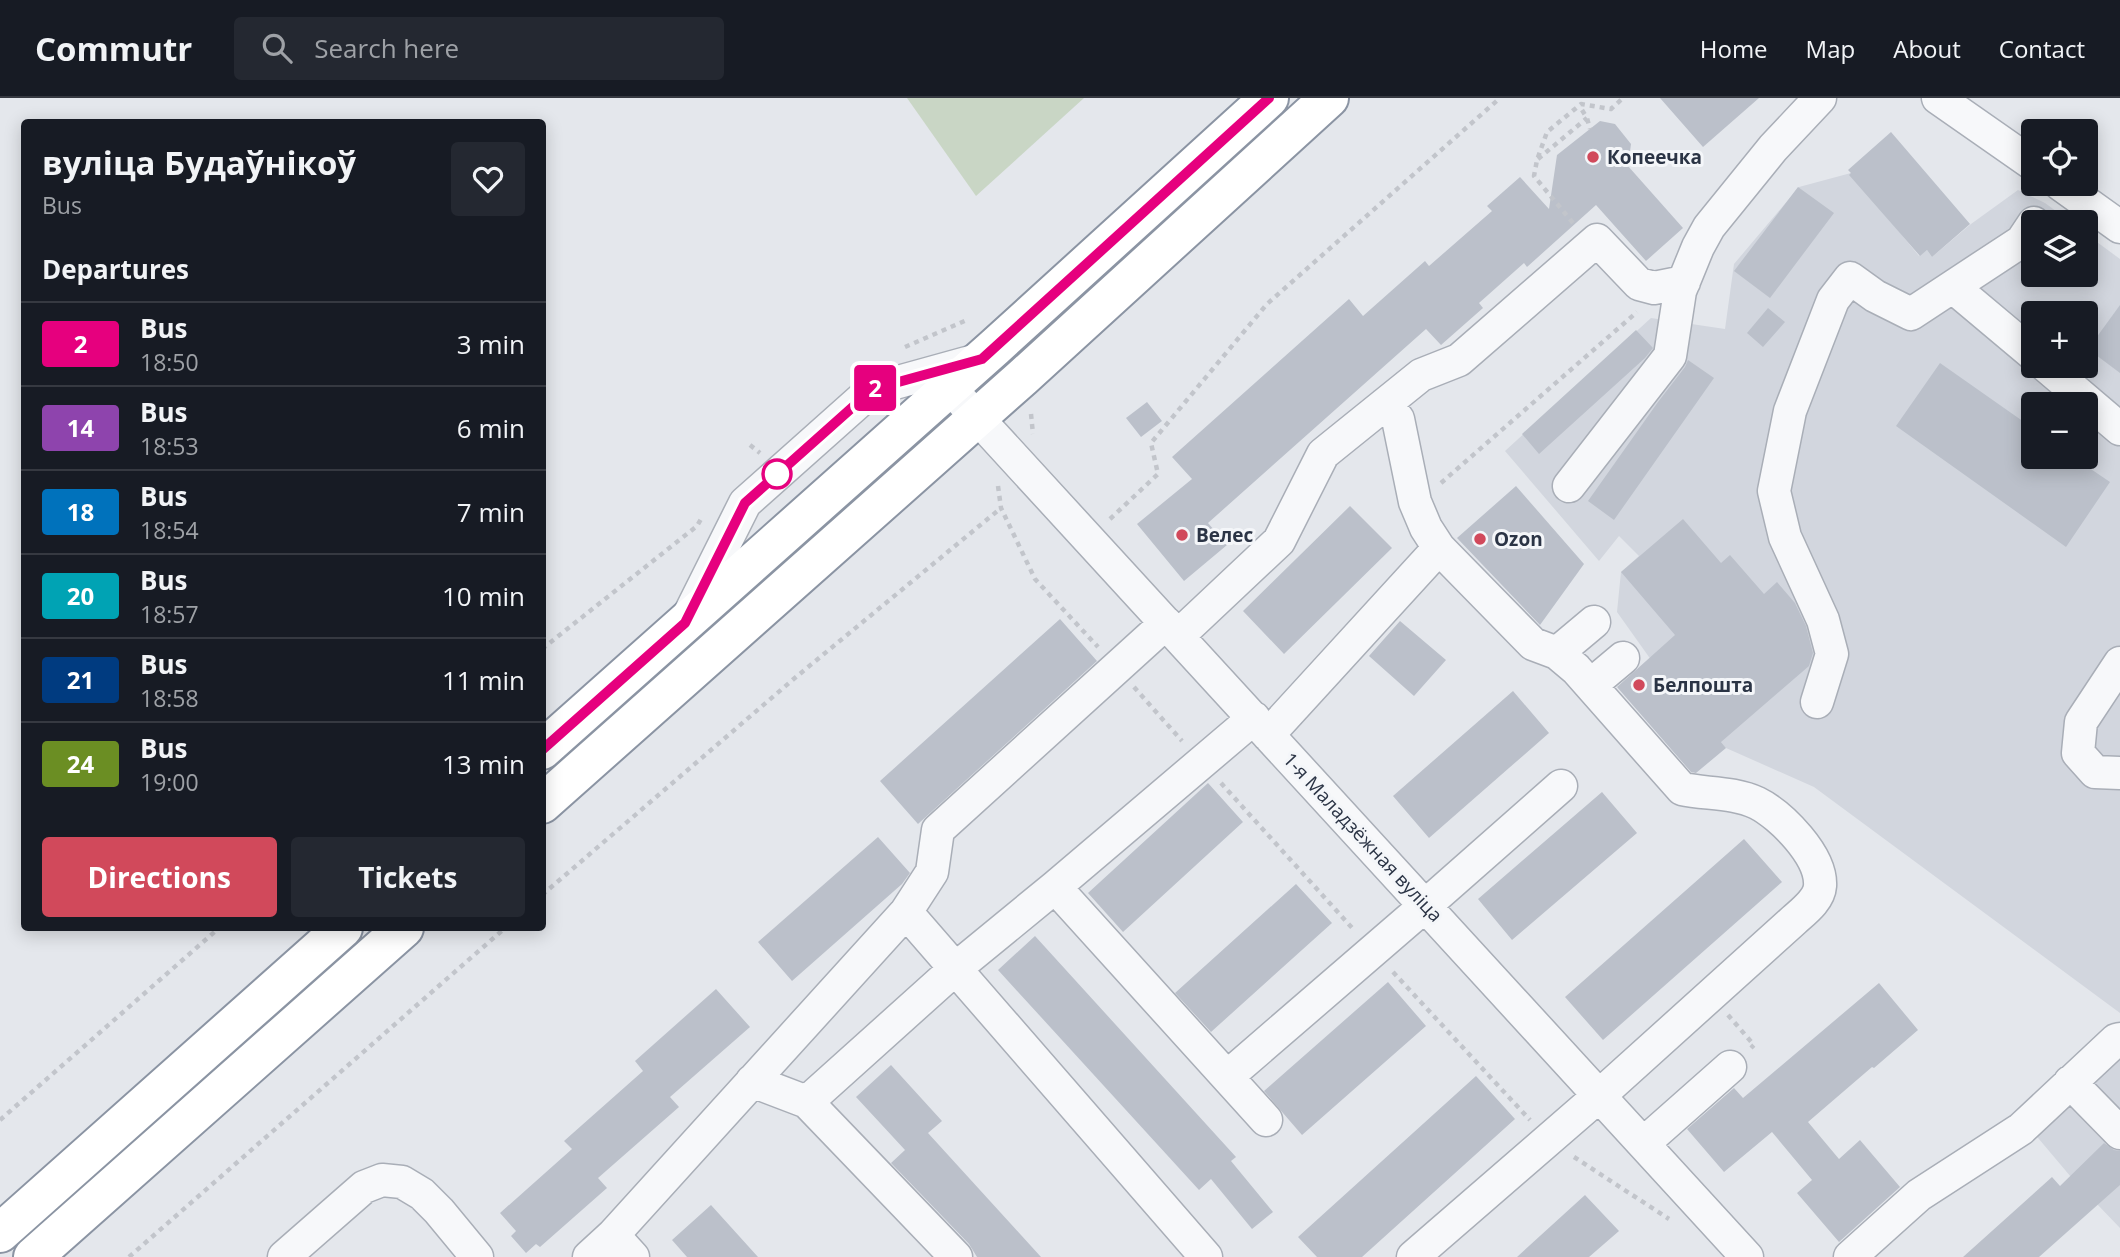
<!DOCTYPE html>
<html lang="en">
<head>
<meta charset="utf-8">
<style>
  body { margin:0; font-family:"Open Sans",sans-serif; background:#242831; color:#f1f3f6; height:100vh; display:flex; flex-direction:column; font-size:26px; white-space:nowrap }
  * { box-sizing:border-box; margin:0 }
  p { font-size:23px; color:#9ea1a6 }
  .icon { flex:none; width:38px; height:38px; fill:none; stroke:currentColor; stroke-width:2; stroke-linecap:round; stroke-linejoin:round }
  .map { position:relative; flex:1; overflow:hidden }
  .drawer { position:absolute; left:21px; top:21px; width:525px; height:812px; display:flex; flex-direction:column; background:#171b24; border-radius:7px; box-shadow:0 4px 18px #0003 }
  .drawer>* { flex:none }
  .badge { padding:0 14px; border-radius:5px; font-size:24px; line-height:46px }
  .buttons { position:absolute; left:2021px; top:21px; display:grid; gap:14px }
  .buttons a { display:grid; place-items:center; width:77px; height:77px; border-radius:7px; background:#171b24; box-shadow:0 4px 18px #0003; font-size:35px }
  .map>.badge { position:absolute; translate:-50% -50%; box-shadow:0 0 0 4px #fff }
  h2 { padding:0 21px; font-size:26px; line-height:63px }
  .round { display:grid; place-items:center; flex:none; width:74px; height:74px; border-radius:7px; background:#242831 }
  .overview { display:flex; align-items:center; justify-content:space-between; height:119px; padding:0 21px }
  h1 { font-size:33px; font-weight:700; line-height:52px }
  .cta { display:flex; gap:14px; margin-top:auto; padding:14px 21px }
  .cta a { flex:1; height:80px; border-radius:7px; background:#d1495b; color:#fff; font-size:28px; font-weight:700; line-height:80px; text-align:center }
  .cta a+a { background:#242831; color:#f1f3f6 }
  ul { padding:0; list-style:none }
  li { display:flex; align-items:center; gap:21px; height:84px; padding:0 21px; border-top:2px solid #363941 }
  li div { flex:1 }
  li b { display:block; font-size:26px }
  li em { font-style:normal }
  li .badge { min-width:77px; font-weight:700; text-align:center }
  header { display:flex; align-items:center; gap:42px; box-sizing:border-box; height:98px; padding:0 35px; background:#171b24; border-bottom:2px solid #363941 }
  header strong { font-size:33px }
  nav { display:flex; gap:38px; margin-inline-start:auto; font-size:24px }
  .search { width:490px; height:63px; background:#242831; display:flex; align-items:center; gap:18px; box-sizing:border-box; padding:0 24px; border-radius:7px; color:#9ea1a6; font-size:26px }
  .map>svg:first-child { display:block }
  .built { fill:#d2d6de; fill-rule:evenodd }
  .green { fill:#c9d6c5 }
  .building { fill:#bbc0ca }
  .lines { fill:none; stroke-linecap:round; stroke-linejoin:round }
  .minor-casing { stroke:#a9aeb7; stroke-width:35 }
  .highway-casing { stroke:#8b94a3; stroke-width:42 }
  .path { stroke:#c2c5cb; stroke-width:4.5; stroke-dasharray:5 5; stroke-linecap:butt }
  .minor { stroke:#f7f8fa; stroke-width:32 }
  .highway { stroke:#fff; stroke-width:38 }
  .line-casing { stroke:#fff; stroke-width:16 }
  .line { stroke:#e6007e; stroke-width:10 }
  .poi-dot { fill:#d1495b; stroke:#f4f6f9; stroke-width:2.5 }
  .stop-dot { fill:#fff; stroke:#e6007e; stroke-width:3.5 }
  .labels { text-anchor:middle; stroke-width:6; stroke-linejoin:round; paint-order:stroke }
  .poi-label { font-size:19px; font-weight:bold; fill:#2b3445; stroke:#f4f6f9; text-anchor:start }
  .street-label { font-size:19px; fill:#2b3445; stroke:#f4f6f9 }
</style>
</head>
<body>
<header>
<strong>Commutr</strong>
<div class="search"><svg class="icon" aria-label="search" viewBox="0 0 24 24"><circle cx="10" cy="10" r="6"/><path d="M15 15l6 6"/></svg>Search here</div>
<nav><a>Home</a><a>Map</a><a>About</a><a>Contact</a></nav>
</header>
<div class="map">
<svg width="2120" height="1159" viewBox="0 0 2120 1159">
  <rect width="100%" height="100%" fill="#e4e7ec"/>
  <path class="built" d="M1851,75L1919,158L1927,152L1932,159L1971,126L2018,92L2045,105L2071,124H2034V177H2086V136L2120,161V915L1814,689L1726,650L1649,559L1617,514L1621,474L1639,458L1619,438L1599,463L1505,353L1651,220L1725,231L1734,166L1799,89ZM2034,215H2086V268H2034ZM2034,306H2086V359H2034Z
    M2120,931V1130L2071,1079L2033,1034Z"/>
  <path class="green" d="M907,0H1084L976,98Z"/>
  <path class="building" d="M1660,0H1759L1703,49Z
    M1600,23L1615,26L1631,46L1628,68L1683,130L1646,163L1596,107L1527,169L1524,165L1479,205L1483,210L1441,247L1426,231L1208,425L1227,447L1184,483L1137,426L1192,381L1172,359L1349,201L1363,218L1425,163L1429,168L1492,113L1487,108L1520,79L1549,111L1557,57Z
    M1891,34L1970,126L1932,159L1927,152L1920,158L1849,77L1851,75L1848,72Z
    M1798,89L1834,115L1770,200L1734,173Z
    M2120,207V275L2088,251Z
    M1768,210L1785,224L1763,249L1747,235Z
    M1636,232L1653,250L1645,260L1539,356L1522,336Z
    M1688,262L1714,280L1614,422L1588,403L1658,304L1685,269Z
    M1940,265L2034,331V359H2073L2110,384L2066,449L1896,328Z
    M1147,304L1162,323L1141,339L1126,320Z
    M1516,388L1584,466L1540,527L1457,440Z
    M1350,408L1392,450L1284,556L1243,513Z
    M1683,421L1721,465L1730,457L1764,496L1777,484L1795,505L1806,528L1813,555L1809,568L1721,644L1726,650L1696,675L1691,674L1617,589L1675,537L1621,474Z
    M1060,521L1097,563L918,726L880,683Z
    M1400,523L1446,562L1414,598L1369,558Z
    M1513,593L1549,635L1429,740L1393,698Z
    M1208,685L1243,724L1123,834L1088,795Z
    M1602,694L1637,735L1512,842L1478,801Z
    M878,739L910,775L902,786L792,883L758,844Z
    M1744,741L1782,784L1603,942L1565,899Z
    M1296,786L1332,825L1211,934L1175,895Z
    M1035,838L1236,1059L1231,1063L1273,1114L1252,1131L1211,1081L1199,1092L998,872Z
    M1388,884L1426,928L1302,1037L1264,993Z
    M1879,885L1918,932L1874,970L1872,969L1808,1024L1839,1061L1860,1042L1900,1089L1839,1144L1797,1095L1812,1082L1772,1034L1724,1074L1687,1031L1734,990L1743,1000Z
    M716,891L750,929L670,999L679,1009L598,1080L607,1090L540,1149L536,1146L526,1155L511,1138L516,1133L500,1115L572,1051L564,1043L643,973L635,963Z
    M891,967L942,1023L928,1035L1041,1159H977L969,1146L891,1065L905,1052L856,999Z
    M1476,978L1515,1021L1362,1159H1317L1298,1139Z
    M2104,1045L2114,1052L2120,1053V1087L2039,1159H1963L2052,1079L2060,1088Z
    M1585,1097L1619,1133L1589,1159H1517Z
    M711,1107L758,1159H687L672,1142Z"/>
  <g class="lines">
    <defs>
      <path id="minor" d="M1938,0L2034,67
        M2060,86L2120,129
        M1953,189L2034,257
        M2046,268L2120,331
        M949,289L1747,1159
        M1385,306L1398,321L1415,404L1426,430L1439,450
        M1569,388L1670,258L1680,193L1698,149L1709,129L1773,50L1820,0
        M690,515L745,405L873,291L974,263
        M1178,538L1279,443L1323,356L1421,277L1459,262L1597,142L1639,186L1654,190L1684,184
        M1557,555L1594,524
        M2120,565L2081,624L2078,655L2095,674L2120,675
        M1592,586L1623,560
        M1817,604L1832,556L1823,522L1785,439L1774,393L1790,313L1833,202L1850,180L1875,198L1911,216L2022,143L2034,125
        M1268,637L1439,450L1533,546L1557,555L1576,571L1682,691C1706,696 1734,694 1757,705C1781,717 1822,758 1820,788C1819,802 1804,813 1794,822L1600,997L1413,1159
        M1055,789L1266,1022
        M906,814L1206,1159
        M1228,978L1426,807L1561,688
        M752,983L807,1004L956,1159
        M2070,984L2120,1035
        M807,1004L955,871L1055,789L1254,620
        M1644,1045L1730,969
        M613,1137L633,1159
        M284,1159L364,1089L382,1082L402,1084L422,1096L439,1113L477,1159
        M589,1159L613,1137L906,814L932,774L938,732L1166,525
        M1850,1159L1919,1097L2021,1031L2116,942L2120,941"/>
      <path id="highway" d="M542,652L995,249L1269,0
        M542,706L1023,279L1329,0
        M0,1135L343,830
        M33,1159L404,830"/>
    </defs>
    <use href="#minor" class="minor-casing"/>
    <use href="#highway" class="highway-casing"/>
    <path class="path" d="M1582,12L1587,20L1590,31
      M1538,61L1587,20
      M1573,125L1534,78L1537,62L1547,34L1581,6L1611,11L1623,0
      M905,249L969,221
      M1031,316L1033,336
      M750,347L760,355
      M1441,385L1637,214
      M998,388L1001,410L1035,481L1098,549
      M1110,421L1158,376L1151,345L1267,206L1500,0
      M542,551L697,428L701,421
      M1134,589L1182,643
      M1221,685L1354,832
      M542,797L796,579L1001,410
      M1393,874L1530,1022
      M1728,917L1754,947L1751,950
      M0,1022L219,830
      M1574,1059L1669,1121
      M129,1159L505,830"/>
    <use href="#minor" class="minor"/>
    <use href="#highway" class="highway"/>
  </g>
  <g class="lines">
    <defs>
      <path id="line" d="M542,652L685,525L745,405L873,291L982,261L1269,0"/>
    </defs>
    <use href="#line" class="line-casing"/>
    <use href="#line" class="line"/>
  </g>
  <g class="poi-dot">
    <circle cx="1593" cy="59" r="7"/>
    <circle cx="1182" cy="437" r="7"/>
    <circle cx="1480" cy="441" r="7"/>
    <circle cx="1639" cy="587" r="7"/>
  </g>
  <circle class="stop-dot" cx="777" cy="376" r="14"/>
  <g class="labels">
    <g class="poi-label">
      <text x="1607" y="66">Копеечка</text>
      <text x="1196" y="444">Велес</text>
      <text x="1494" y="448">Ozon</text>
      <text x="1653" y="594">Белпошта</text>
    </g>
    <g class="street-label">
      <text transform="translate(1363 739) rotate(47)" y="7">1-я Маладзёжная вуліца</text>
    </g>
  </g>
</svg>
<div class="buttons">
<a><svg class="icon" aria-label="locate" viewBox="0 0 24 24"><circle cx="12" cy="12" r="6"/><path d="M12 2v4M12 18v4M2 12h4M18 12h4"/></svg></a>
<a><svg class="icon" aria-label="layers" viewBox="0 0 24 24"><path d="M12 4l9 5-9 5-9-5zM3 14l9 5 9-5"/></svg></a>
<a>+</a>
<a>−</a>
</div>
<b class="badge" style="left:875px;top:290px;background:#e6007e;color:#fff">2</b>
<section class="drawer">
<div class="overview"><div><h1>вуліца Будаўнікоў</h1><p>Bus</p></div><a class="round"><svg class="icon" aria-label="heart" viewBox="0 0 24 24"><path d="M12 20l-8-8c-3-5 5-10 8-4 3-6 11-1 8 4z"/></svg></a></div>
<h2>Departures</h2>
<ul>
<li><span class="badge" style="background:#e6007e;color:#fff">2</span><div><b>Bus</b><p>18:50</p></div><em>3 min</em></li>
<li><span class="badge" style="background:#8e44ad;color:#fff">14</span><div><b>Bus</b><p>18:53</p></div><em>6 min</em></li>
<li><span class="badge" style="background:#0072bc;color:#fff">18</span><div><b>Bus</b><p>18:54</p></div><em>7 min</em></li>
<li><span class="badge" style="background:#00a3b4;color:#fff">20</span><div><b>Bus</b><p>18:57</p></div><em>10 min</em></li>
<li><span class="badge" style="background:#003b80;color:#fff">21</span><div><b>Bus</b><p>18:58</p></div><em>11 min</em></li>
<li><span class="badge" style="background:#6b8e23;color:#fff">24</span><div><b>Bus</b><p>19:00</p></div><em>13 min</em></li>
</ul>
<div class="cta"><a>Directions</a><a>Tickets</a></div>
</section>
</div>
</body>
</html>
